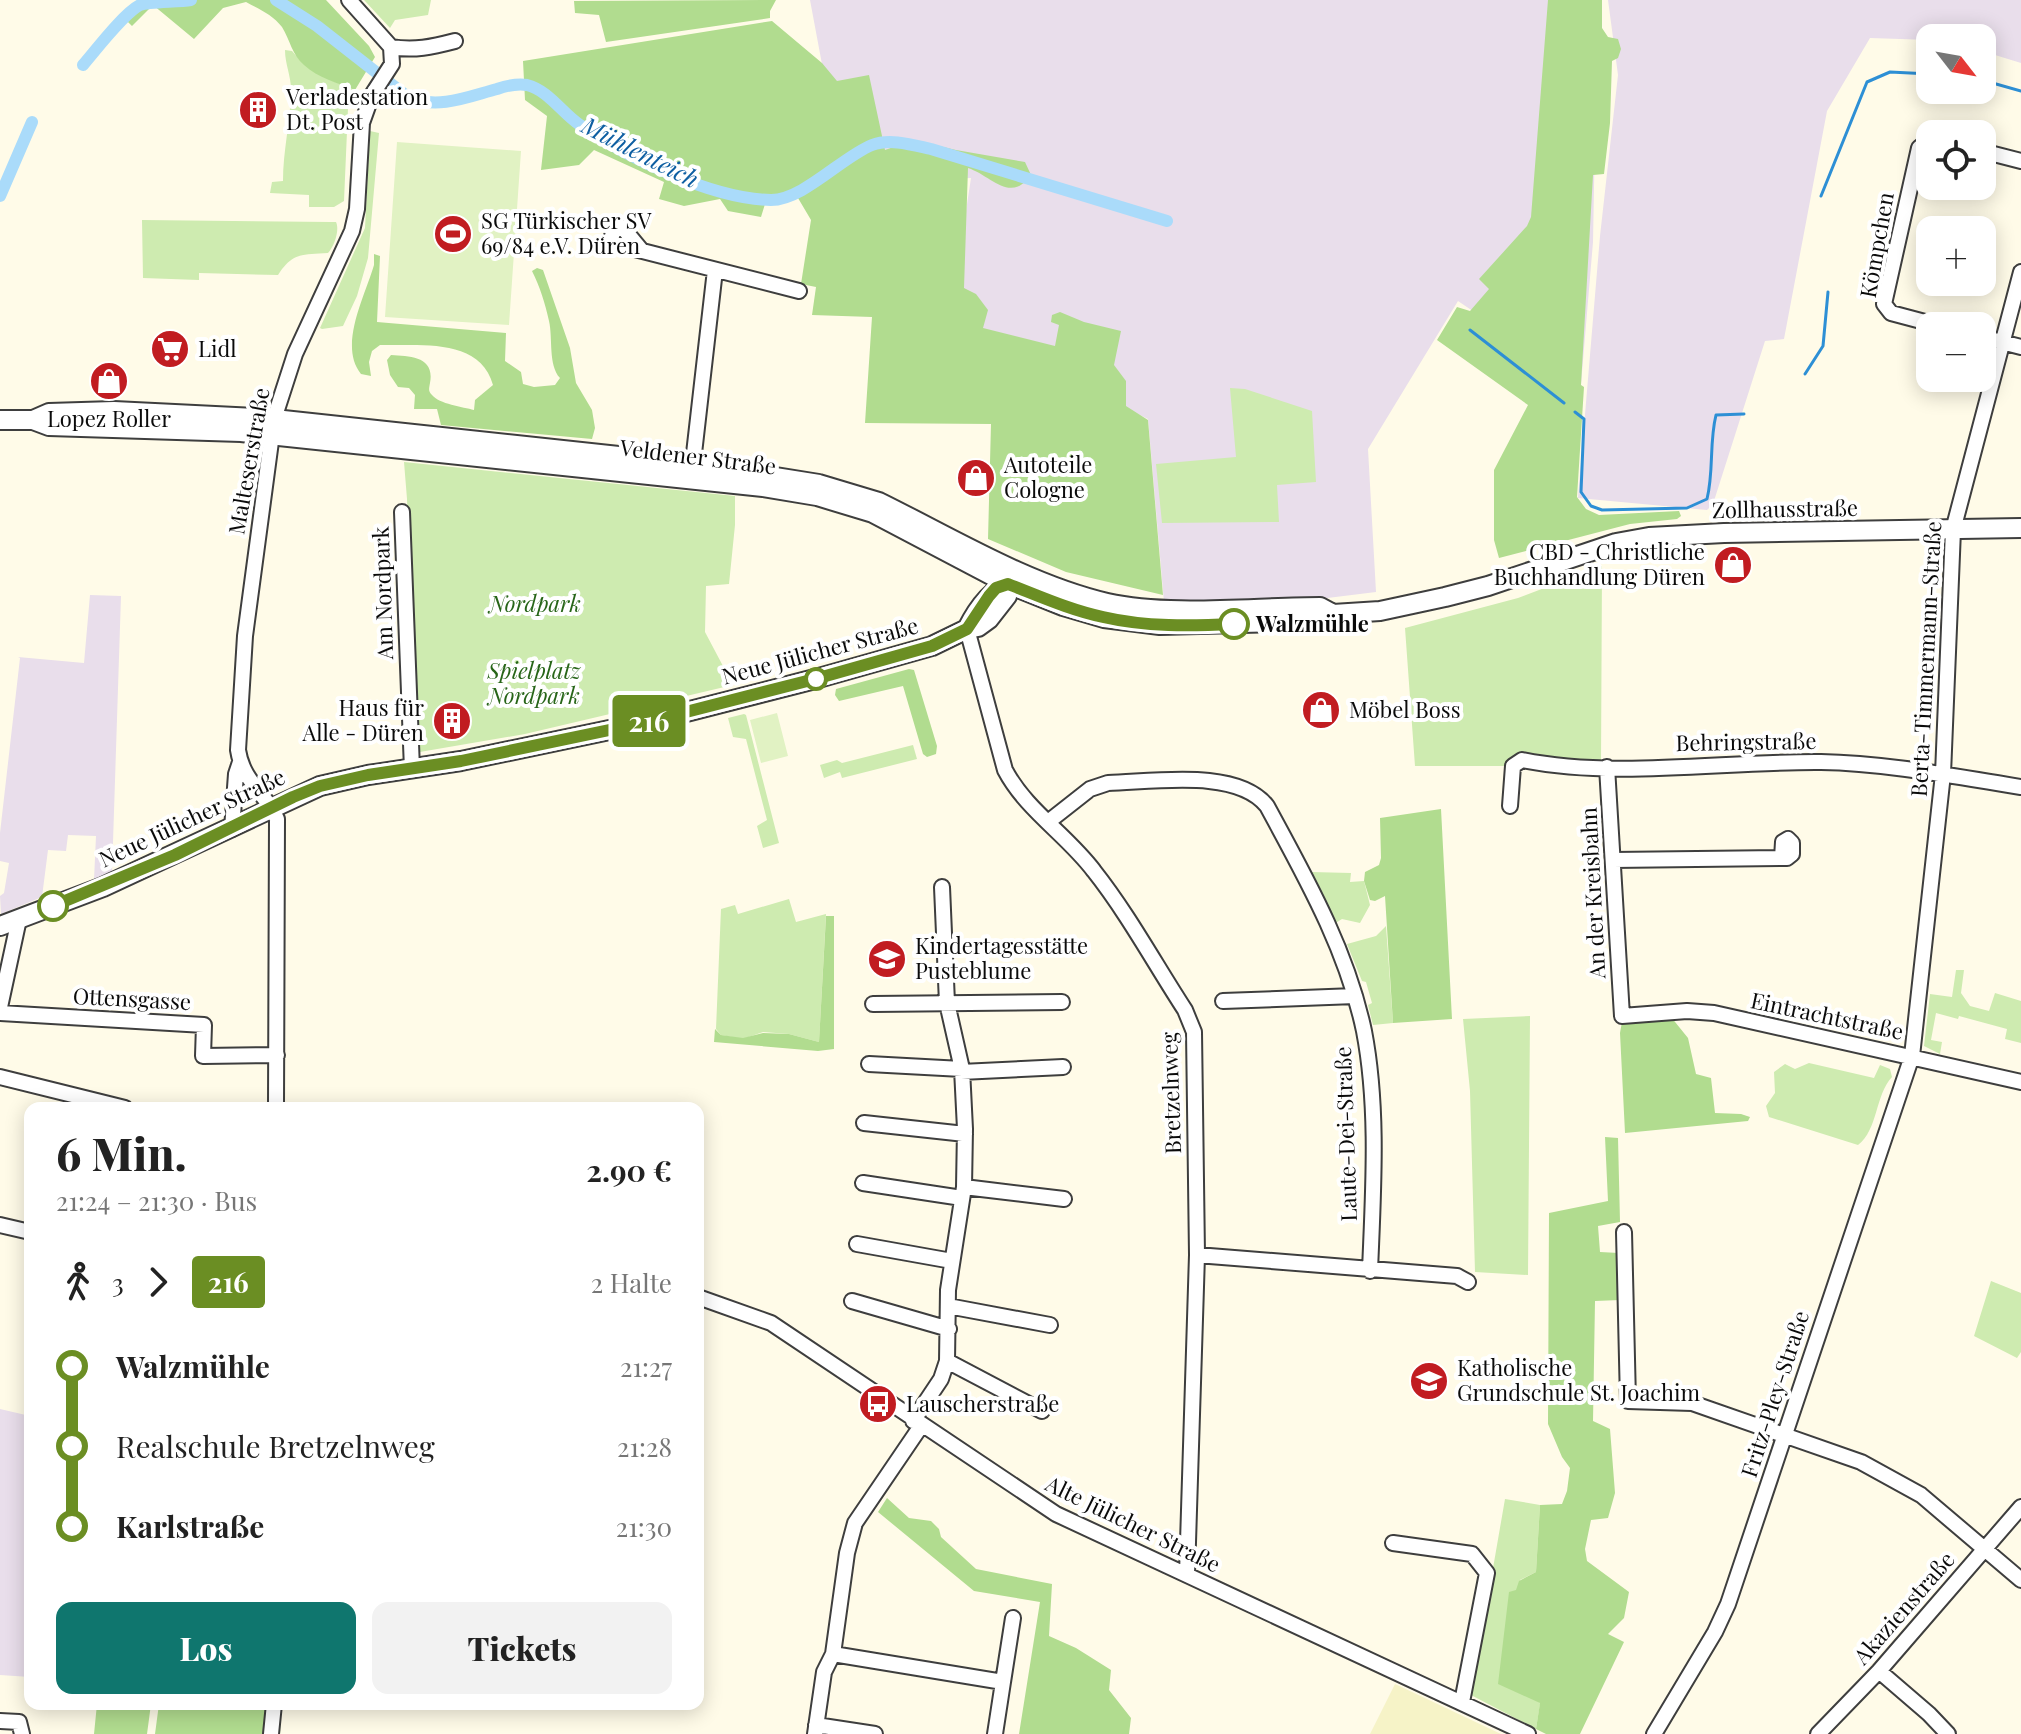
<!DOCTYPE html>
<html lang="de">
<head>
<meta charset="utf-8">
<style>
  body { margin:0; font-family:"Playfair Display",serif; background:#f2f2f2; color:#222; height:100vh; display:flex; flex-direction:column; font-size:30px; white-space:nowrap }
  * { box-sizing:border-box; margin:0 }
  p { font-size:26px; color:#767676 }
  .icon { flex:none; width:44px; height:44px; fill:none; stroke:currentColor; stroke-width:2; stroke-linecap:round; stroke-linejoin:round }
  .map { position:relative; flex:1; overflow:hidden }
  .sheet { position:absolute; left:24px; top:1102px; width:680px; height:608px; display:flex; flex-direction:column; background:#fff; border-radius:16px; box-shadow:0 4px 20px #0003 }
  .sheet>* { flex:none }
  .badge { padding:0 16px; border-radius:6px; font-size:28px; line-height:52px }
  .needle { width:52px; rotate:121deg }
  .controls { position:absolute; left:1916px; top:24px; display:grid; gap:16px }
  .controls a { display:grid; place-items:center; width:80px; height:80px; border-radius:16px; background:#fff; box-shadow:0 4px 20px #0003; font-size:40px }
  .map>.badge { position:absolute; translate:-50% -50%; box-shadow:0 0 0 4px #fff }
  .legs { display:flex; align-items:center; gap:12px; height:88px; padding:0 32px; font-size:26px }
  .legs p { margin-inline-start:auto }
  .headline { display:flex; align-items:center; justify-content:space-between; height:136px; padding:0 32px }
  h1 { font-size:44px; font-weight:800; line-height:60px }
  .primary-button { display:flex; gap:16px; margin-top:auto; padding:16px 32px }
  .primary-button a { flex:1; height:92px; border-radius:16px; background:#0f766e; color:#fff; font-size:32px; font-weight:800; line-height:92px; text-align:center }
  .primary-button a+a { background:#f2f2f2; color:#222 }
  ul { padding:0 32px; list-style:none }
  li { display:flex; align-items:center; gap:28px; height:80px; font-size:30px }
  li i { display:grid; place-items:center; width:12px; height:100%; margin:0 10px; background:currentColor }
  li i::after { content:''; width:20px; height:20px; margin:-10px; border:6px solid; border-radius:50%; background:#fff }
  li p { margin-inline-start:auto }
  li:first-child i { background:linear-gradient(#0000 50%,currentColor 0) }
  li:last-child i { background:linear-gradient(currentColor 50%,#0000 0) }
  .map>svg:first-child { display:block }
  .industrial { fill:#e9deeb }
  .farmland { fill:#f6f3c7 }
  .green { fill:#ceebb0 }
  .forest { fill:#b1dc8f }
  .pitch { fill:#e1f2c3 }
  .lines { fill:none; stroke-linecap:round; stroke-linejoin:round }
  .stream { stroke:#2d8fd5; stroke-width:3 }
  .canal { stroke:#aadbfa; stroke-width:12 }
  .minor-casing { stroke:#3e3e3e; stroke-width:18 }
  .tertiary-casing { stroke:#3e3e3e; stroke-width:22 }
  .minor { stroke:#fff; stroke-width:14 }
  .tertiary { stroke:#fff; stroke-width:18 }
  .line-1-casing { stroke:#fff; stroke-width:18 }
  .line-1 { stroke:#6b8e23; stroke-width:12 }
  .stop-1-dot { fill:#fff; stroke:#6b8e23; stroke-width:4 }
  .labels { text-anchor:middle; stroke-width:8; stroke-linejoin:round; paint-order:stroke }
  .poi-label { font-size:22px; fill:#0b0b0b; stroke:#fff; text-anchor:start }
  .street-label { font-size:22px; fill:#0b0b0b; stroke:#fff }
  .park-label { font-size:22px; font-style:italic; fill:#276518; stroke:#fff }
  .stop-label { font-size:22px; font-weight:bold; fill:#0b0b0b; stroke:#fff; text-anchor:start }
  .water-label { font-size:24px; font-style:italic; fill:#0e5fa2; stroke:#fff }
</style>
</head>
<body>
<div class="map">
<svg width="2021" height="1734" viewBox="0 0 2021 1734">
  <rect width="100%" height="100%" fill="#fffbe8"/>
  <path class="industrial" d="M810,0H1585L1596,79L1593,242L1581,384L1458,301L1368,449L1376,592L1287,603L1164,602L1148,419L949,322L971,178L844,182Z
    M1608,0H2021V63L1982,51V38H1930V40L1870,38L1827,111L1784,339L1765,341L1713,504L1707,510L1578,498L1600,236L1618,75Z
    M90,595L121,596L112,873L94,880L96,836L68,835L66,851L48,850L42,897L1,914L0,896L4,893L9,863L0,861V833L20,658L18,657L84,663Z
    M0,1409L30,1416V1677L0,1675Z"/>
  <path class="farmland" d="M1395,1684L1501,1734H1370Z"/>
  <path class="green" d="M364,0H431L428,15L395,20L390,28Z
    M285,50L292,51C309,72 330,80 355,90L348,108L344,201L334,207H309V195L270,193L272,182L283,181C283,151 290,124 291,93C292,78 285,65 285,50Z
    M370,131L379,133L368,258L357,296L343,326L322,329L320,328L365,228Z
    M142,220L331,222H336C340,230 334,247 328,253C302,255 293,252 278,275L199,273V280L143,278Z
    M1230,388L1245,389L1312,411L1316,482L1277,485L1279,522L1162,523L1156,464L1236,457Z
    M404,462L735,496V525L729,584L706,586L705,632L733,685L525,734L414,753L407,499Z
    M1602,566L1601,766H1415L1405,628L1518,598Z
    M744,714L746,715L779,843L763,848L757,826L767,820L746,739L733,737L728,718Z
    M913,745L917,759L842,778L840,772L824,778L820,765L837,760L842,763Z
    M1311,872L1351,873L1350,882L1364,881L1370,905L1360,923L1342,919L1334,924L1309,874Z
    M789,899L796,922L826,914L819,1042L789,1034L763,1032L743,1039L721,1035L716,1029L721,909L735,905L738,914Z
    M1386,926L1393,1023L1373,1025L1368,1005L1372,1003L1366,982L1362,981L1347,944L1376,936Z
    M1956,970H1964L1961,993L1970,1006L1989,1011L1995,993L2021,1001V1043L2005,1039L2007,1029L1959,1016L1958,1019L1936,1013L1931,1040L1942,1042L1940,1054L1924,1046L1930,994L1952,997Z
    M1530,1016L1528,1275L1475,1272L1470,1091L1463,1019Z
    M1809,1063L1874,1078L1880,1065L1890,1069L1892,1077C1875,1095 1878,1130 1858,1145L1769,1117L1766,1106L1775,1093L1774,1072L1785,1064L1795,1069Z
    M1991,1281L2021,1293V1352L2017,1358L1974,1336Z
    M1505,1499L1540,1505L1536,1572L1520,1580L1540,1704L1536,1729L1471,1695Z"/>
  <path class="forest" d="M138,0H326L369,46L375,57L355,90C338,83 318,78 304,65C292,55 290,40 282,27C273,15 259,9 246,2L223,8L194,39L153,5L132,26L122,16Z
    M776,0L770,11V18L606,42L599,15L575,13L574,1Z
    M1548,0H1602V28L1608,37L1618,39L1621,49L1618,58L1612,61L1610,123L1604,174L1593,175L1581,385L1584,387L1577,497L1586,509L1599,515L1679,511L1681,516L1677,519L1630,524L1499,558L1494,540V470L1528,405L1437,340L1457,307L1470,311L1489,289L1479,279L1527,226L1531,217Z
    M772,21L822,63L837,81L869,75L885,150L914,140L956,150L1025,162L1031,175C1010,204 992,176 968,168L964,288L976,294L988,310L983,328L1055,346L1059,325L1051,322L1052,315L1060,312L1084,322L1121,331L1114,365L1126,381V406L1148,420L1163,595L1066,572L988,539L991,424L865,423L872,317L812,315L816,287L801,284L811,220L798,198L777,205L765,204L761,217L728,211L720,199L684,206L659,199L664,182L594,150L579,165L541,170L547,116L525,100L523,61Z
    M374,254L380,256L377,322L506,333L505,361L521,372L523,384L534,387L555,385L560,378C548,365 553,338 549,321C545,303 540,287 532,271L537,268L543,270L570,348L576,383L592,410L595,428L592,439L441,425L437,409H414L415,395L409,388L398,387L390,375L387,360L391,355C411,356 435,357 430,383C429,389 428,391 432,395C439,404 463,407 474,410L475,400L493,385C480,337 419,346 380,345L372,351L369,362L371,376L361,374C338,346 365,296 374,265Z
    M909,669L914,670L937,746L936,754L927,757L923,754L903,686L839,701L835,695L836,689Z
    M1441,809L1452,1019L1393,1023L1385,896L1375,901L1370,900L1364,881L1365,872L1379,865L1381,858L1380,818Z
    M826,916H834V1049L818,1051L714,1042L715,1029L721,1035L743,1038L763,1033L789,1034L819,1042Z
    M1667,1012L1688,1038L1696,1074L1711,1078L1715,1113L1741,1114L1750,1117L1748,1121L1625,1133L1620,1033L1623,1016Z
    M1605,1137L1618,1138L1620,1222L1598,1226L1600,1252L1619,1253L1620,1300L1595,1301L1593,1421L1610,1429L1615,1493L1608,1518L1591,1520L1585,1549L1587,1561L1629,1592L1624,1618L1608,1634L1624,1642L1580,1734H1546L1536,1729L1540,1703L1498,1684L1509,1592L1516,1590L1519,1581L1536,1572L1540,1505L1562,1504L1567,1491L1570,1468L1562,1457L1548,1424L1549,1213L1608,1201Z
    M887,1498L909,1518L931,1521L939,1529L941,1537L976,1569L1052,1584L1049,1636L1076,1648L1111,1670L1109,1690L1131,1718L1129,1734H1019L1040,1602L974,1591L878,1512Z
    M97,1704H151L147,1734H94Z
    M159,1704H281L280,1734H155Z"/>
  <path class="pitch" d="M397,142L521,151L509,325L385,317Z
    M777,713L788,756L761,763L750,720Z"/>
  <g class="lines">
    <path class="stream" d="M1982,80L2021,91
      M1821,196L1867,82L1890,72L1930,74
      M1470,330L1564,403
      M1805,374L1823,346L1828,292
      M1575,412L1584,419L1581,492L1591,506L1602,510L1687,508L1707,499C1714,471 1709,443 1716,415L1744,414"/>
    <path class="canal" d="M276,0L317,26L409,98C440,109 467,97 497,89C506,86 517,83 527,85C548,90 563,114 580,125C628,158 712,199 771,200C803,200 842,157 872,145C890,138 913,145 931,149L1167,221
      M83,65C96,50 124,13 140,5C147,2 178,2 191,0
      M0,196L32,122"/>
    <defs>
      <path id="minor" d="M391,47C414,51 432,47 455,41
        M1930,139L1919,148L1884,304L1891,313L1940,326
        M1982,151L2021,161
        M642,251L623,228L615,227L611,239L615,244L799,291
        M1982,337L2021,347
        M692,471L715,270
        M402,512L412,769
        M967,629L1005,770C1026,810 1067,835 1094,871C1128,914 1155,964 1185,1010L1194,1032L1197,1255L1187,1574
        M1607,767L1622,1016L1687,1011L1714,1013L2021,1082
        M1510,806L1513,766L1522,760C1616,779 1725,761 1821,762C1885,763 1958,777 2021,787
        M1048,822L1090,789L1108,783C1153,782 1237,768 1267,806C1306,878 1347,950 1364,1031C1379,1109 1373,1193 1370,1271
        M232,829L236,774L240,762
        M1613,860L1787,858L1792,854V843L1788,839L1783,842L1782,858
        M1223,1001L1355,996
        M873,1004L1062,1002
        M0,1007L19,919
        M0,1013L204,1025L203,1056L277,1055
        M869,1064L962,1069
        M961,1072L1063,1067
        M0,1077L125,1108
        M276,1108L277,819C265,792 243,782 238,750L245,636L274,419L295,354L352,231L357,209L362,123L372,95L392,64L391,47L349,0
        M864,1123L965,1134
        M863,1183L962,1198
        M964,1187L1064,1199
        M0,1225L30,1232
        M1624,1232L1628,1401L1692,1403L1861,1462L1921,1495L2021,1580
        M857,1244L952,1261
        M1197,1255L1457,1276L1468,1282
        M698,1297L771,1323L1056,1514L1528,1734
        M852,1301L949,1329
        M948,1306L1050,1325
        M947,1361L1042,1411
        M913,1421L941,1379L947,1361L948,1290L964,1187L965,1129L962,1069L947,1003L942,887
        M1393,1543L1472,1554L1487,1573L1462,1702
        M833,1654L1003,1682L1013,1618
        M1879,1671L1929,1714L1948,1734
        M0,1721L19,1722L22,1734
        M816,1725L875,1734
        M271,1734L274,1704
        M815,1734L824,1672L833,1654L847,1553L855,1523L921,1426
        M995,1734L1003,1682
        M1654,1734L1715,1632L1728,1604L1912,1056L1943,774L1953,530L2021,272
        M1818,1734L1879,1671L2021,1507"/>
      <path id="tertiary" d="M0,420H33L49,426L241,432L763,487L817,496L873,513L1008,584L1063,606L1104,618L1160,625L1320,621L1333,614L1380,611L1445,597L1488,586L1616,543L1649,537L1724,533L2021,528
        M33,420L49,413L114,411L274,419L693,464L819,484L879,502C952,538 1027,584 1107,603C1170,617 1254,607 1320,607L1333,614
        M967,629C976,611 989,591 1008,584
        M0,926L103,887L320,786L368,775L461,761L643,723L815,679L932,646L967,629L978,627L989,619L1007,596L1013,575"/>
    </defs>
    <use href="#minor" class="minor-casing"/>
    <use href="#tertiary" class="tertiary-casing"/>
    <use href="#minor" class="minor"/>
    <use href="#tertiary" class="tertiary"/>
  </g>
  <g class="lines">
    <defs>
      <path id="line-1" d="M53,906L175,855L293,797L320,786L368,775L461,761L643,723L815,679L932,646L967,629L989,596L996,588L1008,584C1039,596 1070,610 1103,617C1146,627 1191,626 1234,624"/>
    </defs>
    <use href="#line-1" class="line-1-casing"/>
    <use href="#line-1" class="line-1"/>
  </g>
  <defs>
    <symbol id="building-disc" viewBox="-11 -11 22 22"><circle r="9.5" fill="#c11c21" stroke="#fff"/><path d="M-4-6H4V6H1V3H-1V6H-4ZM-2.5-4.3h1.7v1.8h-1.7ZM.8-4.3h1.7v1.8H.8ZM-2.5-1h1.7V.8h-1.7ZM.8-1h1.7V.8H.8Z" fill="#fff"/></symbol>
    <symbol id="stadium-disc" viewBox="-11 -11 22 22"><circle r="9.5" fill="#c11c21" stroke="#fff"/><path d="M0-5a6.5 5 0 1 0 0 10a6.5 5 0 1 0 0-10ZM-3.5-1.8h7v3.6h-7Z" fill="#fff"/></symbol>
    <symbol id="supermarket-disc" viewBox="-11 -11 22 22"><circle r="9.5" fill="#c11c21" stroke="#fff"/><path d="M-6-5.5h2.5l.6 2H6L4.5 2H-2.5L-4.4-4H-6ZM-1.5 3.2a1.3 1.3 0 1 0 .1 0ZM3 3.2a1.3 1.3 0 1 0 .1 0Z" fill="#fff"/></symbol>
    <symbol id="shop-disc" viewBox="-11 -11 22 22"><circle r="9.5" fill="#c11c21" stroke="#fff"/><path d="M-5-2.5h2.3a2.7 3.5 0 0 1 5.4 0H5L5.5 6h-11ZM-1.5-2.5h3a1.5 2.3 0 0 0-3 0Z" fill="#fff"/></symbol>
    <symbol id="school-disc" viewBox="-11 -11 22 22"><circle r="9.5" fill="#c11c21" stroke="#fff"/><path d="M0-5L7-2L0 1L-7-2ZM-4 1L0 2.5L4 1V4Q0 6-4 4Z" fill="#fff"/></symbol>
    <symbol id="bus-disc" viewBox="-11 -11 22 22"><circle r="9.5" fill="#c11c21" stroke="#fff"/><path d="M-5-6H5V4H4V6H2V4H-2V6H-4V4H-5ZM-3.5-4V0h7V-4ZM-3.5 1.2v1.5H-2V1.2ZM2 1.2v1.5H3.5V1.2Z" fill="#fff"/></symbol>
  </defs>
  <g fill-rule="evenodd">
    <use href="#building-disc" x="236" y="88" width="44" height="44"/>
    <use href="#stadium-disc" x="431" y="212" width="44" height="44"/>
    <use href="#supermarket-disc" x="148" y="327" width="44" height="44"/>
    <use href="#shop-disc" x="87" y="359" width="44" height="44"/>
    <use href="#shop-disc" x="954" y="456" width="44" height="44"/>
    <use href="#shop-disc" x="1711" y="543" width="44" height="44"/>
    <use href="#shop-disc" x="1299" y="688" width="44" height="44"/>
    <use href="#building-disc" x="430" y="699" width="44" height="44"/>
    <use href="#school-disc" x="865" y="937" width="44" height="44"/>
    <use href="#school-disc" x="1407" y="1359" width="44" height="44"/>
    <use href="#bus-disc" x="856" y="1382" width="44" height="44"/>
  </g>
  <g class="stop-1-dot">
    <circle cx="1234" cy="624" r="14"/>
    <circle cx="816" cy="679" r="10"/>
    <circle cx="53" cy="906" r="14"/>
  </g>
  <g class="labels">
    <g class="poi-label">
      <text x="286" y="105">Verladestation<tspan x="286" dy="25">Dt. Post</tspan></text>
      <text x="481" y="229">SG Türkischer SV<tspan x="481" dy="25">69/84 e.V. Düren</tspan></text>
      <text x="198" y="357">Lidl</text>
      <text x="109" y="427" text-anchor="middle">Lopez Roller</text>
      <text x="1004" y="473">Autoteile<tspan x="1004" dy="25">Cologne</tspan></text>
      <text x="1705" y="560" text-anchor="end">CBD - Christliche<tspan x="1705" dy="25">Buchhandlung Düren</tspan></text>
      <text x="424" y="716" text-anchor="end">Haus für<tspan x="424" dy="25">Alle - Düren</tspan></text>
      <text x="1349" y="718">Möbel Boss</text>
      <text x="915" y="954">Kindertagesstätte<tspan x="915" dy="25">Pusteblume</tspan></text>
      <text x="1457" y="1376">Katholische<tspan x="1457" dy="25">Grundschule St. Joachim</tspan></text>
      <text x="906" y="1412">Lauscherstraße</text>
    </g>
    <g class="street-label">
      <text transform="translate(1877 245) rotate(-80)" y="8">Kömpchen</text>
      <text transform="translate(698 457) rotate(7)" y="8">Veldener Straße</text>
      <text transform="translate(249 461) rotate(-80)" y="8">Malteserstraße</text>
      <text transform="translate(1785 509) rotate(-1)" y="8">Zollhausstraße</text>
      <text transform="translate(383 593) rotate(-92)" y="8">Am Nordpark</text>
      <text transform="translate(820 651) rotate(-15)" y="8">Neue Jülicher Straße</text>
      <text transform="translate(1926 659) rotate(-87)" y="8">Berta-Timmermann-Straße</text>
      <text transform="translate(1746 742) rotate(-1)" y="8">Behringstraße</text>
      <text transform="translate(192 818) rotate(-25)" y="8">Neue Jülicher Straße</text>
      <text transform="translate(1593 893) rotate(-93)" y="8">An der Kreisbahn</text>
      <text transform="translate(132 999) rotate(3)" y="8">Ottensgasse</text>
      <text transform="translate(1827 1016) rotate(12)" y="8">Eintrachtstraße</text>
      <text transform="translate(1171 1093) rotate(-92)" y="8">Bretzelnweg</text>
      <text transform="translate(1346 1134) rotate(-92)" y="8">Laute-Dei-Straße</text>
      <text transform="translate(1775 1394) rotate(-72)" y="8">Fritz-Pley-Straße</text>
      <text transform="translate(1133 1524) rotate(26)" y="8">Alte Jülicher Straße</text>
      <text transform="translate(1904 1608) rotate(-49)" y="8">Akazienstraße</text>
    </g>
    <g class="park-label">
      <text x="535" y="612">Nordpark</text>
      <text x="534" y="679">Spielplatz<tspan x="534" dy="25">Nordpark</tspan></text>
    </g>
    <g class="stop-label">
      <text x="1256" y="632">Walzmühle</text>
    </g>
    <g class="water-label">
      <text transform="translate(640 153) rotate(27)" y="8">Mühlenteich</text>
    </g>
  </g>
</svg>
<div class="controls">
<a><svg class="needle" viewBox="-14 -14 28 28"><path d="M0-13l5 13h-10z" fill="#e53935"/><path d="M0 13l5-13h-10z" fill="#767676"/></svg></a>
<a><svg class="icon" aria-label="locate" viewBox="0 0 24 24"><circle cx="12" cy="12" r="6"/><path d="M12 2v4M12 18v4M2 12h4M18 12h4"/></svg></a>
<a>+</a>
<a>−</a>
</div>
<b class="badge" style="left:649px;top:721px;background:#6b8e23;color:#fff">216</b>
<section class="sheet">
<div class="headline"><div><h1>6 Min.</h1><p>21:24 – 21:30 · Bus</p></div><b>2.90 €</b></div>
<div class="legs"><svg class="icon" aria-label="walk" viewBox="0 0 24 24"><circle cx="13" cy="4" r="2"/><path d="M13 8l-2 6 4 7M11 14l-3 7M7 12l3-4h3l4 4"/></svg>3<svg class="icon" aria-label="forward" viewBox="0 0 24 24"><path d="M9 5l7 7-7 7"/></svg><b class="badge" style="background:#6b8e23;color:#fff">216</b><p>2 Halte</p></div>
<ul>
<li><i style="color:#6b8e23"></i><b>Walzmühle</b><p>21:27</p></li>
<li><i style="color:#6b8e23"></i><span>Realschule Bretzelnweg</span><p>21:28</p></li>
<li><i style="color:#6b8e23"></i><b>Karlstraße</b><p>21:30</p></li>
</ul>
<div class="primary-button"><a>Los</a><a>Tickets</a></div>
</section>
</div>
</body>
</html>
